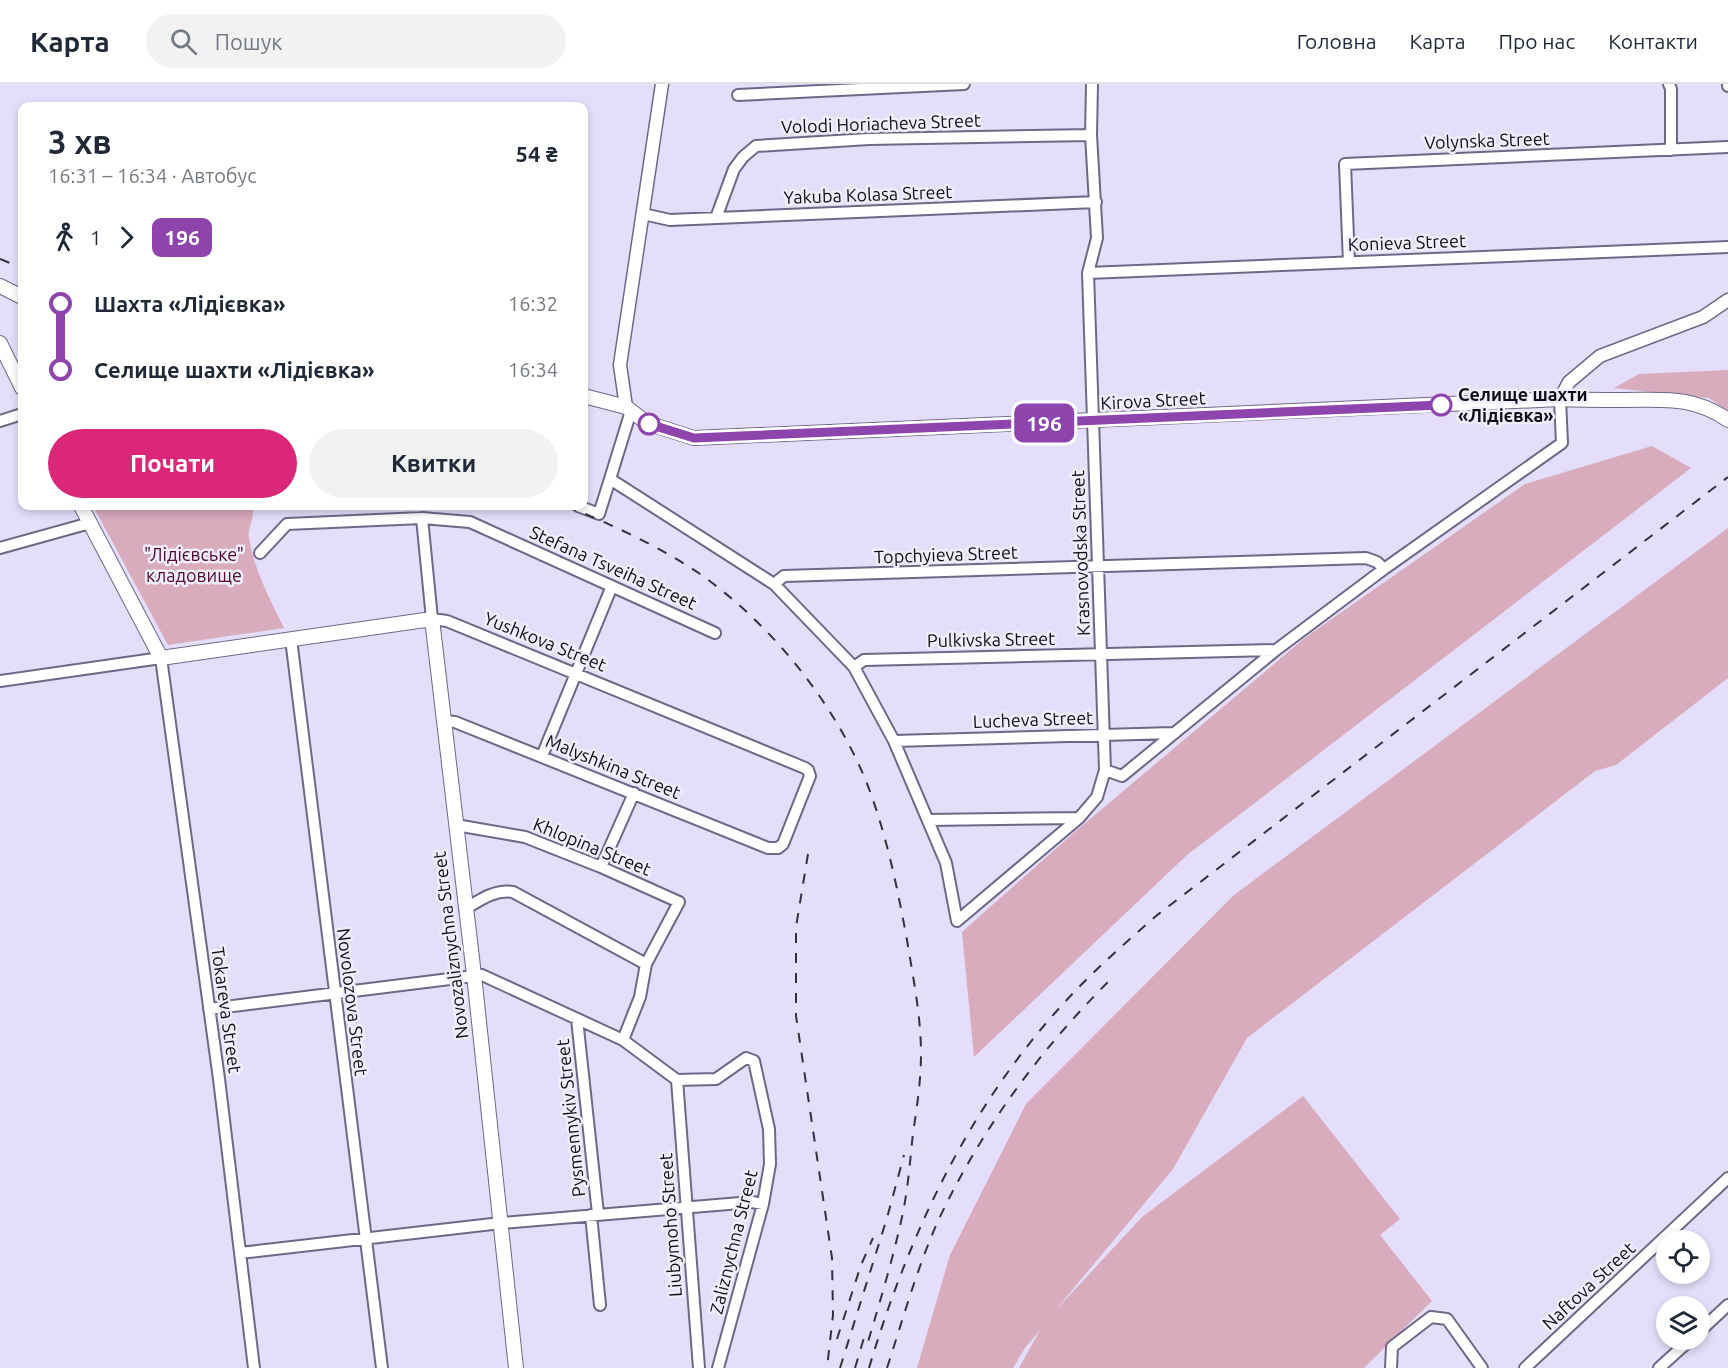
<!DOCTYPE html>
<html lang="uk">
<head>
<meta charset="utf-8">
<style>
  body { margin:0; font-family:Ubuntu,sans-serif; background:#f2f2f3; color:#1f2937; height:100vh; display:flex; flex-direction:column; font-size:22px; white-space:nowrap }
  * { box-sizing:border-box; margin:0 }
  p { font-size:20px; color:#747a83 }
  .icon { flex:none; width:33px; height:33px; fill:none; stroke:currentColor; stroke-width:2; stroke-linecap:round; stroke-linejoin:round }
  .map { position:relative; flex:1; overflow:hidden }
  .side { position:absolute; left:18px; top:18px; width:570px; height:408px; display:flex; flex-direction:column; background:#fff; border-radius:12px; box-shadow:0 3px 9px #0003 }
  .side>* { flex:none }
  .badge { padding:0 12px; border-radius:9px; font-size:21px; line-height:39px }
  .tools { position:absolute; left:1656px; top:1146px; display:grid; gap:12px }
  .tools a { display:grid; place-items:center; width:54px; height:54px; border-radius:50%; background:#fff; box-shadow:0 3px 9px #0003; font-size:30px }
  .map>.badge { position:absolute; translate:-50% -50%; box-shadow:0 0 0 3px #fff }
  .legs { display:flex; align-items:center; gap:9px; height:66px; padding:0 30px; font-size:20px }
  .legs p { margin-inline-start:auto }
  .headline { display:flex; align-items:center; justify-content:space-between; height:102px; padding:0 30px }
  h1 { font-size:33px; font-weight:700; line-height:45px }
  .primary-button { display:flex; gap:12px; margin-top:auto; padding:12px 30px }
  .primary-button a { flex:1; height:69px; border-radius:36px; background:#db2777; color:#fff; font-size:24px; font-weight:700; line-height:69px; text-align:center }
  .primary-button a+a { background:#f2f2f3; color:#1f2937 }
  ul { padding:0 30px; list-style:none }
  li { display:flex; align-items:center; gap:21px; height:66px; font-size:22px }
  li i { display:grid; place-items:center; width:9px; height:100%; margin:0 8px; background:currentColor }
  li i::after { content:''; width:15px; height:15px; margin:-8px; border:4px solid; border-radius:50%; background:#fff }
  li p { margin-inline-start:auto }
  li:first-child i { background:linear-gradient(#0000 50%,currentColor 0) }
  li:last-child i { background:linear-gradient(currentColor 50%,#0000 0) }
  header { display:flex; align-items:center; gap:36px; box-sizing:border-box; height:84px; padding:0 30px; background:#fff; border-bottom:2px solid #e0e1e3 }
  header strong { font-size:28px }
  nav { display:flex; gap:33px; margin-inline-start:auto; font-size:21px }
  .search { width:420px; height:54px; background:#f2f2f3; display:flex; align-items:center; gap:15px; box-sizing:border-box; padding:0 21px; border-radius:33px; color:#747a83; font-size:22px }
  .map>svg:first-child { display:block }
  .green { fill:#d8abbd }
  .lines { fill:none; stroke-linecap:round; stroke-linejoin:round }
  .minor-casing { stroke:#6e6887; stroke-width:14 }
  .tertiary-casing { stroke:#6e6887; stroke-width:15 }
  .secondary-casing { stroke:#6e6887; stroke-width:16 }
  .minor { stroke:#fff; stroke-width:10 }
  .tertiary { stroke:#fff; stroke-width:12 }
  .secondary { stroke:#fff; stroke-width:14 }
  .rail { stroke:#34303f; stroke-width:2; stroke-dasharray:10 10; stroke-linecap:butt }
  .line-1-casing { stroke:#fff; stroke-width:14 }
  .line-1 { stroke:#8e44ad; stroke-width:9 }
  .stop-1-dot { fill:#fff; stroke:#8e44ad; stroke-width:3 }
  .labels { text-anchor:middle; stroke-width:5; stroke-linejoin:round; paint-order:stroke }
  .street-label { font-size:18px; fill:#100d19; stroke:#f0eefc }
  .stop-label { font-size:18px; font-weight:bold; fill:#100d19; stroke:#f0eefc; text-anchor:start }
  .park-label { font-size:18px; fill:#520630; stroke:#f0eefc }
</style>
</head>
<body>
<header>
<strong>Карта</strong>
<div class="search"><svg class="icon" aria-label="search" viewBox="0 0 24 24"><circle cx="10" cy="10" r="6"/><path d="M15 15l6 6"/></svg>Пошук</div>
<nav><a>Головна</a><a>Карта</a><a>Про нас</a><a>Контакти</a></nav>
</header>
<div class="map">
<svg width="1728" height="1284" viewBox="0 0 1728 1284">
  <rect width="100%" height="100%" fill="#e4defa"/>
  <path class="green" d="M1728,286V327L1709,314L1614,304L1639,290Z
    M1652,362L1691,384L1187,771L974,973L962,848L1077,746L1306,553L1525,400Z
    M93,422H252C256,433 247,443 249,454C254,486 270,515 284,544L168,561Z
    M1728,444V594L1616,681L1595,687L1247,954L1173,1085L1054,1228L1142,1133L1303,1012L1400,1135L1380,1151L1432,1217L1364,1284H1019L1040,1246L1025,1264L1013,1284H917L950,1171L1026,1020L1234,811Z"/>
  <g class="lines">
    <defs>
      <path id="minor" d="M1092,0L1091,51L1097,154L1088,189L1105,686
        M1669,0L1671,5V66
        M1728,0V2
        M738,11L964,0
        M643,130L670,136L1096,118
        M716,134L734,85L743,73L756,62L869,55L1091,51
        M1349,178L1345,80L1728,63
        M1088,189L1728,163
        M631,327L610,395L774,500L784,492L1366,474L1377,478L1384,485
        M0,337L22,330
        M578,422L599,430L610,395
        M422,434L432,535L447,537L805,684L808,686L810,692L783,760L778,764H768L455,638L444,637
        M0,464L90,439
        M260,469L287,440L422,434L470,438L715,549
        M774,500L854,583L894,657L946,779L957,837L1079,734L1097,713L1105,686L1122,692L1276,566L1384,485L1562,359L1560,315
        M291,555L382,1284
        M854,583L864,576L1276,566
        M0,597L161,574L219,995L254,1284
        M894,657L1173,649
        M542,672L612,502
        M928,736L1079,734
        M456,741L525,753L601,783L679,818L646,880L640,913L623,956
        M601,783L634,709
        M465,825C480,816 495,805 513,808L646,880
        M209,925L482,891L623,956L677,996L716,995L746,974L754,977L769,1045L770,1080L763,1120L718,1284
        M577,935L598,1130
        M677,996L699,1284
        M591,1131L600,1221
        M240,1169L501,1139L752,1118L763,1120
        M1700,1247L1728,1221
        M1391,1284L1392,1263L1431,1233L1447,1235L1482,1284
        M1525,1284L1728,1094
        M1659,1284L1690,1256"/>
      <path id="tertiary" d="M1560,315L1569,298L1600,272L1703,233L1728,216
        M626,323L620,281L662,0"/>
      <path id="secondary" d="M0,202L22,213
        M0,259L22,304
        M584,312L626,323L647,339L694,354L1560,315C1581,316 1603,316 1625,316C1665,316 1693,312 1728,336
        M81,422L161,574L432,535L474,891L516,1284"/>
    </defs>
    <use href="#minor" class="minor-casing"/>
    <use href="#tertiary" class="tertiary-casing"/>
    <use href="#secondary" class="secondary-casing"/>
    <use href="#minor" class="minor"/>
    <use href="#tertiary" class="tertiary"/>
    <use href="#secondary" class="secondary"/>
    <path class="rail" d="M0,175L22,184
      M567,422C612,441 659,462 700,490C771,540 833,617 866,697C886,748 897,802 907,856C913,893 921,932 921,970C921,996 917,1023 913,1049C910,1077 908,1106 902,1133C893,1175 880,1217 868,1258
      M808,770L796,843V932L832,1174L833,1231L827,1284
      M837,1255L861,1181L873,1154
      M840,1284L887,1134L904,1071
      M855,1284L866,1247
      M869,1284C909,1150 968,1024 1063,920C1092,888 1124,860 1156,832L1728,393
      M887,1284C903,1235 917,1184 938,1137C981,1045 1042,963 1114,892"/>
  </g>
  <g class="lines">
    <defs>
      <path id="line-1" d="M649,340L694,354L1441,321"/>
    </defs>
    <use href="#line-1" class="line-1-casing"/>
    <use href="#line-1" class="line-1"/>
  </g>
  <g class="stop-1-dot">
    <circle cx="1441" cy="321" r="10"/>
    <circle cx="649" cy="340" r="10"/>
  </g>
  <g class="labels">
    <g class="street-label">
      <text transform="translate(881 40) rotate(-2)" y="6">Volodi Horiacheva Street</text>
      <text transform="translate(1487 57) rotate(-2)" y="6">Volynska Street</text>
      <text transform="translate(868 111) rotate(-2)" y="6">Yakuba Kolasa Street</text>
      <text transform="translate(1407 159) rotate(-2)" y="6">Konieva Street</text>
      <text transform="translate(1153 317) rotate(-3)" y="6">Kirova Street</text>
      <text transform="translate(1081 469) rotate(-92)" y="6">Krasnovodska Street</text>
      <text transform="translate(946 471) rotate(-2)" y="6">Topchyieva Street</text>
      <text transform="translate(613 484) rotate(24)" y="6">Stefana Tsveiha Street</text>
      <text transform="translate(991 556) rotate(-1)" y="6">Pulkivska Street</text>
      <text transform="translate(545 558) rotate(22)" y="6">Yushkova Street</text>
      <text transform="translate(1033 636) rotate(-2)" y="6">Lucheva Street</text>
      <text transform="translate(613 683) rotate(22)" y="6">Malyshkina Street</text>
      <text transform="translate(592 763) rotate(22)" y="6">Khlopina Street</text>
      <text transform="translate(451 861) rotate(-97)" y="6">Novozaliznychna Street</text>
      <text transform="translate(352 918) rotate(83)" y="6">Novolozova Street</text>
      <text transform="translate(226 926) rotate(82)" y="6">Tokareva Street</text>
      <text transform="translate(571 1034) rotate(-96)" y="6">Pysmennykiv Street</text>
      <text transform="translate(671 1141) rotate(-94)" y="6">Liubymoho Street</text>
      <text transform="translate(734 1158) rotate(-76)" y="6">Zaliznychna Street</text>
      <text transform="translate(1589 1202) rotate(-43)" y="6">Naftova Street</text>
    </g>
    <g class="stop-label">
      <text x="1458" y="317">Селище шахти<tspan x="1458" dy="21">«Лідієвка»</tspan></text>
    </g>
    <g class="park-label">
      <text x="194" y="477">"Лідієвське"<tspan x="194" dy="21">кладовище</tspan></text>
    </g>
  </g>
</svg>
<div class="tools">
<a><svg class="icon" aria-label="locate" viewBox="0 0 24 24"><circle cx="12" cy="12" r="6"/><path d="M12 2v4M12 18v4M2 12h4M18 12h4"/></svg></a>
<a><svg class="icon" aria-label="layers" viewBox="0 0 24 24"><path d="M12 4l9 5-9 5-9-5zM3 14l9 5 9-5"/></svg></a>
</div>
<b class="badge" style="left:1044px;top:339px;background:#8e44ad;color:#fff">196</b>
<section class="side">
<div class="headline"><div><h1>3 хв</h1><p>16:31 – 16:34 · Автобус</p></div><b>54 ₴</b></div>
<div class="legs"><svg class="icon" aria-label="walk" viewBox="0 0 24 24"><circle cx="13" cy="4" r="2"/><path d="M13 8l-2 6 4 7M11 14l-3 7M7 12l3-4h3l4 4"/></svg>1<svg class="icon" aria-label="forward" viewBox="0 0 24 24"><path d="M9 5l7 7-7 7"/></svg><b class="badge" style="background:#8e44ad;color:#fff">196</b></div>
<ul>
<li><i style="color:#8e44ad"></i><b>Шахта «Лідієвка»</b><p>16:32</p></li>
<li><i style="color:#8e44ad"></i><b>Селище шахти «Лідієвка»</b><p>16:34</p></li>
</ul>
<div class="primary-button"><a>Почати</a><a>Квитки</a></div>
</section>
</div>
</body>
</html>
